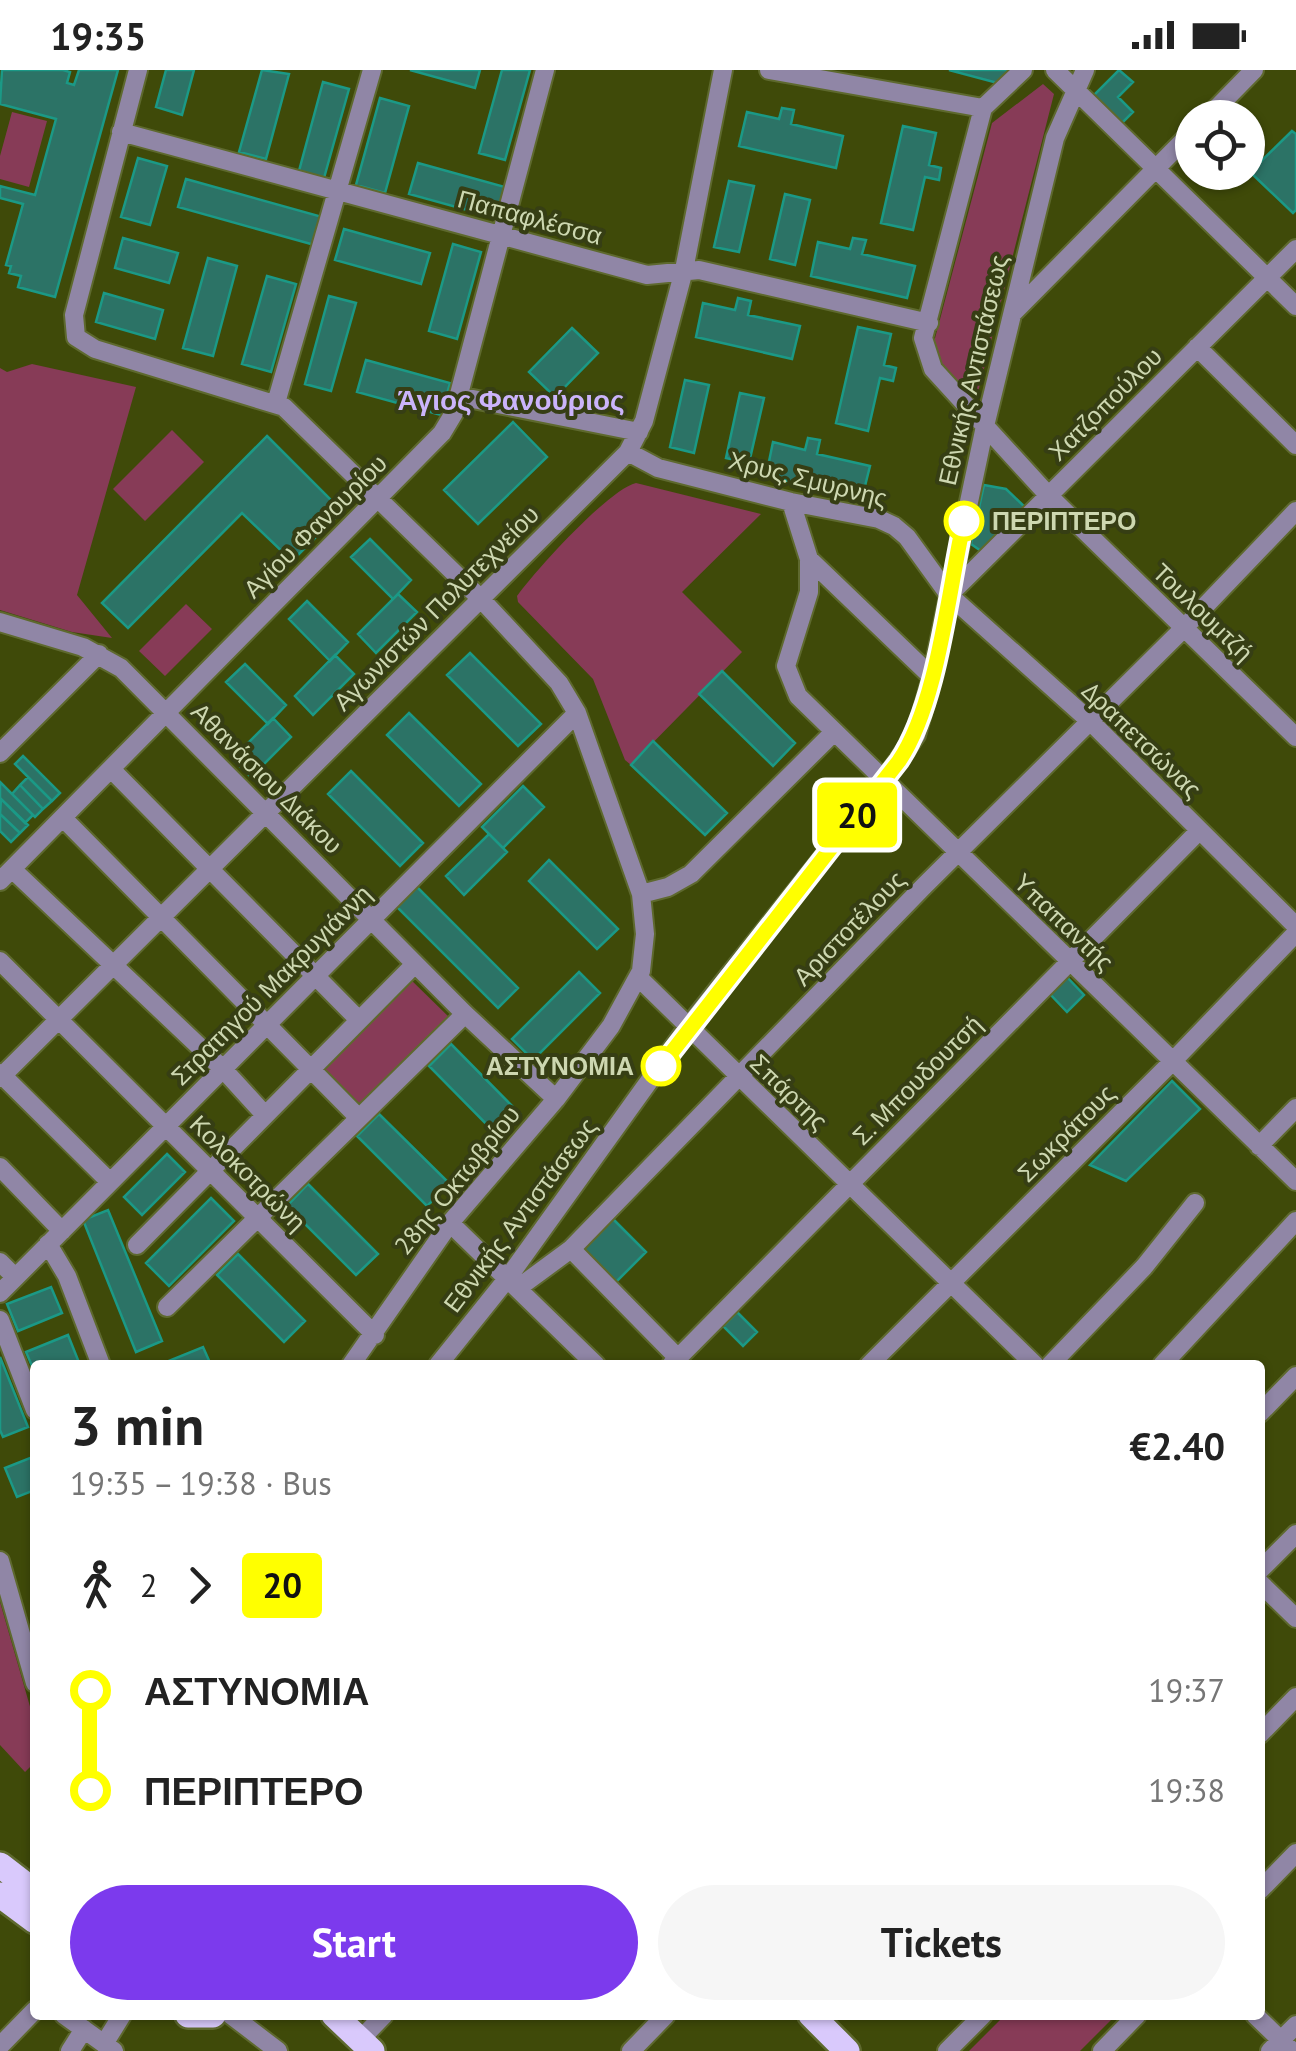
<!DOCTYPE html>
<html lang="en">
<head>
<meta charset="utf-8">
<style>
  body { margin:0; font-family:"PT Sans",sans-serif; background:#f6f6f6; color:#222; height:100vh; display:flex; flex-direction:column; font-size:38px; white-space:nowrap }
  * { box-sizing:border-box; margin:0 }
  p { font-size:32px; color:#767676 }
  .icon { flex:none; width:55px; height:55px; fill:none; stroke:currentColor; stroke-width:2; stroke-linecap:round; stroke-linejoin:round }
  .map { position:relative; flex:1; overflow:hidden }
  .side { position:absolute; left:30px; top:1290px; width:1235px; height:660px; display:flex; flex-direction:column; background:#fff; border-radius:10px; box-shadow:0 2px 8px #0004 }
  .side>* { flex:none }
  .badge { padding:0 20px; border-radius:8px; font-size:35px; line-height:65px }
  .tools { position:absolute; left:1175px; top:30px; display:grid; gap:20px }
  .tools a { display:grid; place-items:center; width:90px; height:90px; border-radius:50%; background:#fff; box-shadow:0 2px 8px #0004; font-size:50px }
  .map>.badge { position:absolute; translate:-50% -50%; box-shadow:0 0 0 5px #fff }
  .legs { display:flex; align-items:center; gap:15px; height:110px; padding:0 40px; font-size:32px }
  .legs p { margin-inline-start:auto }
  .head { display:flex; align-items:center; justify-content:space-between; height:170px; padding:0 40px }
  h1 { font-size:55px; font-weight:700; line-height:75px }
  .button { display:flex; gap:20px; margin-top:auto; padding:20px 40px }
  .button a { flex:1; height:115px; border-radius:60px; background:#7c3aed; color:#fff; font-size:40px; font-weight:700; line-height:115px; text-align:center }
  .button a+a { background:#f6f6f6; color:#222 }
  ul { padding:0 40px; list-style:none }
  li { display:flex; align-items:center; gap:35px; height:100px; font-size:38px }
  li i { display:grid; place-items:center; width:15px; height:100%; margin:0 12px; background:currentColor }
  li i::after { content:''; width:25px; height:25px; margin:-12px; border:8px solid; border-radius:50%; background:#fff }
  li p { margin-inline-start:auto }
  li:first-child i { background:linear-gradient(#0000 50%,currentColor 0) }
  li:last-child i { background:linear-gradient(currentColor 50%,#0000 0) }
  .status { display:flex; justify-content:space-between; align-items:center; height:70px; padding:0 50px; background:#fff; direction:ltr }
  .status svg { height:28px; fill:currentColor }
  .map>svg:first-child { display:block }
  .green { fill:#873b57 }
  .building { fill:#2c7366; stroke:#1b9986; stroke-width:2.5 }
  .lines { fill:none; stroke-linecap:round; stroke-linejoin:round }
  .minor-casing { stroke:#5e692e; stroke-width:22 }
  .major-casing { stroke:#5e692e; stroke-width:30 }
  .minor { stroke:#9086a6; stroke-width:18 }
  .major { stroke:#d9c9fc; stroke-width:25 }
  .line-1-casing { stroke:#fff; stroke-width:22 }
  .line-1 { stroke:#ff0; stroke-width:15 }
  .stop-1-dot { fill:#fff; stroke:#ff0; stroke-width:5 }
  .labels { text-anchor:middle; stroke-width:8; stroke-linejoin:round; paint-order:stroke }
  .street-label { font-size:25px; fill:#cdd7b0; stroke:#363e14 }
  .stop-label { font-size:25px; font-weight:bold; fill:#cdd7b0; stroke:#363e14; text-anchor:start }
  .neighbourhood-label { font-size:28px; font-weight:bold; fill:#cbb4fb; stroke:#363e14 }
</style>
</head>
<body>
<div class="status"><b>19:35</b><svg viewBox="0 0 49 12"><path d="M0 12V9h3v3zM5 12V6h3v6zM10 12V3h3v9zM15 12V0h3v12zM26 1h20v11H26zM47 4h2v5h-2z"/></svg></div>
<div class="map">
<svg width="1296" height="1981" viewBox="0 0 1296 1981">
  <rect width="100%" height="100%" fill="#3f4a09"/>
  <path class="green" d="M1043,14L1054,24L975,334L937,291L934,272L992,53Z
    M12,42L47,51L29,117L0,109V86Z
    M32,294L136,317L77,525L112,568L72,562L0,540V298L7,302Z
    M172,360L204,392L145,451L113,419Z
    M636,413L761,444L682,522L742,582L631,695L625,690L593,609L518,532L517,526C536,500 608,420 636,413Z
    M186,534L212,559L165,606L139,581Z
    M408,907L452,950L361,1041L318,997Z
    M0,1532L35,1654V1692L25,1702L0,1675Z
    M1005,1945H1116L1080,1981H969Z"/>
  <path class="building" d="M2,0H63L70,2L67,13L74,15L79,0H118L55,227L18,217L21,206L9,203L11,196L6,195L23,134L0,128V116L35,125L56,49L0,34Z
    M166,0H194L182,45L156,37Z
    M262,0L289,4L266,89L239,82Z
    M410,0H480L475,18Z
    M502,0H530L505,90L479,83Z
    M949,0H1008L1005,15Z
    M1119,0L1133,12L1118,27L1133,42L1119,56L1091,28Z
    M323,12L349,19L324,108L299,101Z
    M380,28L409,36L385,123L356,115Z
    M782,38L794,40L791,54L843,66L836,98L739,76L747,42L779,49Z
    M903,56L936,63L929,95L941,98L939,110L925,107L913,160L881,153Z
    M1292,61L1296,64V140L1293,143L1250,102Z
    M138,88L167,96L150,155L121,147Z
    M418,93L505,117L496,148L409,124Z
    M186,109L326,148L318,176L178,137Z
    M729,111L754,116L739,182L714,177Z
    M785,124L810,130L795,195L770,189Z
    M344,159L430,183L421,214L335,190Z
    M123,168L178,183L169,213L115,198Z
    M853,168L866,170L862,184L915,196L907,228L811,206L818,172L850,179Z
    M453,174L481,182L457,269L429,261Z
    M208,188L237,196L213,286L183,278Z
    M267,206L296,214L271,302L242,294Z
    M104,223L163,240L155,269L96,252Z
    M329,226L356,233L331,321L305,314Z
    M738,228L751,231L748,245L800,256L792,289L696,267L703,233L735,240Z
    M858,257L891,264L884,295L896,298L893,311L880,308L868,361L836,353Z
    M572,258L598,283L555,327L529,302Z
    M366,290L450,313L441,345L357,322Z
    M685,310L709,315L694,383L670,377Z
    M740,323L764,328L749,393L726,388Z
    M513,352L547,387L478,454L444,420Z
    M267,366L342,441L292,491L242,443L128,558L102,533Z
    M808,368L820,370L817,384L870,396L862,428L766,406L773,372L805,380Z
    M984,415L1006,419L1027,439L984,483L971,474Z
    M370,469L411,510L393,529L351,487Z
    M398,524L417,542L376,583L358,564Z
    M307,531L348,572L330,591L289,549Z
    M470,583L541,654L518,676L447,605Z
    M335,585L354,604L313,645L295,626Z
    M245,594L286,635L268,654L226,612Z
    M722,601L795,673L773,696L699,624Z
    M409,643L481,714L459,736L387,665Z
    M273,648L291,667L251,707L232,689Z
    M653,671L727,743L705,765L631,695Z
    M23,686L60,723L52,731L15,694Z
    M351,701L423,773L400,796L328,724Z
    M28,707L52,731L43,739L20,715Z
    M0,712L33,745L25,753L0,728Z
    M20,715L43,739L35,747L12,724Z
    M523,716L544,737L503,778L482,757Z
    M1,729L28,755L20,763L0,744Z
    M0,744L20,763L11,772L0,761Z
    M489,764L507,782L464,825L446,806Z
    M549,790L618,859L597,879L529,811Z
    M417,817L518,918L498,938L397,837Z
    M579,902L600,923L533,990L512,969Z
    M1066,906L1084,925L1067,942L1049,923Z
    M451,974L520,1044L498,1066L429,996Z
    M1172,1011L1200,1039L1126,1111L1090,1095Z
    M379,1044L450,1114L427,1136L357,1066Z
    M167,1084L185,1102L142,1145L124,1127Z
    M308,1114L378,1184L356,1205L287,1136Z
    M211,1128L234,1151L169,1216L146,1193Z
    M108,1140L162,1271L136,1282L83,1150Z
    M613,1149L646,1182L616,1212L583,1180Z
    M238,1184L305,1251L284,1272L217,1205Z
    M51,1217L62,1243L18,1261L7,1234Z
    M737,1242L757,1262L743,1276L723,1256Z
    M68,1265L80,1295H35V1303L26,1282Z
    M203,1277L211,1295H159Z
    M0,1287L28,1357L3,1367L0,1360Z
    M35,1386V1420L17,1427L5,1398Z"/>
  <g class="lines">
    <defs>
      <path id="minor" d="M138,0L74,245L76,267L95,279L284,337L481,529L559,613L577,643L641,824L645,864L641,901L611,956L556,1029L450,1153L351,1295
        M769,0L983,38
        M1055,0L1296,236
        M983,38L923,268L933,299L1049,426L1296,667
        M983,38L1023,0
        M1207,48L1254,0
        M121,62L647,205L699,200L929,253
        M1013,243L1192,62
        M1197,277L1296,375
        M458,326L639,362
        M276,333L372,0
        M628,382L658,398L791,432L879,449L894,456L907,467L949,525L1091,652L1296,856
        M791,432L809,489V522L786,596L798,626L1296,1111
        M809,489L932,607
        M949,525L1296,179
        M0,552L83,577L121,598L465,944L556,1029
        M0,683L99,584
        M111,699L359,950
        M63,748L359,1048
        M12,799L223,999L265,1045
        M0,811L442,363L454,343L545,0
        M641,824L668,817L691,804L833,663
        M0,891L375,1265
        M639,908L1035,1295
        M0,1003L110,1112
        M0,1008L628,382L644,351L684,200L723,0
        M1259,1076L1296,1038
        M0,1097L62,1161
        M450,1153L596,1295
        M48,1174L67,1206L101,1295
        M137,1175L415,894
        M571,1179L678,1288
        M0,1192L15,1207
        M518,1218L571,1179L924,816L1184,558L1296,441
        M0,1223L577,643
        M167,1237L465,944
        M0,1250L35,1340
        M438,1295L507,1209L688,957L884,711L916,665L932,607L985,356L1055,68L1085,0
        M671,1295L1199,761
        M869,1295L1172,992L1296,863
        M1050,1295L1144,1197L1195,1133
        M1162,1295L1296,1151
        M1260,1343L1296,1306
        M0,1491L35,1613
        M1260,1500L1296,1464
        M1260,1513L1296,1548
        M1260,1664L1296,1627
        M1260,1820L1296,1783
        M64,1945L114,1981
        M231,1945L278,1981
        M1255,1945L1292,1981
        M360,1970L384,1945
        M104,1974L122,1945
        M0,1976L35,1940
        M70,1981L84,1959
        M631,1981L666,1945
        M947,1981L983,1945
        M1102,1981L1137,1945
        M1270,1981L1296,1955"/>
      <path id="major" d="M0,1795L35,1822
        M0,1825L35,1851
        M188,1945H213
        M334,1945L372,1981
        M811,1945L847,1981"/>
    </defs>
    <use href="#minor" class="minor-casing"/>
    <use href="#major" class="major-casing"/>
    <use href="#minor" class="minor"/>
    <use href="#major" class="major"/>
  </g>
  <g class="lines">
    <defs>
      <path id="line-1" d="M661,996L899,691C938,633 948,522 964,451"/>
    </defs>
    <use href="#line-1" class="line-1-casing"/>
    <use href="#line-1" class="line-1"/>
  </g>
  <g class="stop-1-dot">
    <circle cx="964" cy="451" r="18"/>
    <circle cx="661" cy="996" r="18"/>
  </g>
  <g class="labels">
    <g class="street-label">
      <text transform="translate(530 147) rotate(15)" y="9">Παπαφλέσσα</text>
      <text transform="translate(973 300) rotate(-77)" y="9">Εθνικής Αντιστάσεως</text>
      <text transform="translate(1105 334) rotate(-45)" y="9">Χατζοπούλου</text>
      <text transform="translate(808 409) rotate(14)" y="9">Χρυς. Σμυρνης</text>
      <text transform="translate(315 456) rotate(-45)" y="9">Αγίου Φανουρίου</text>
      <text transform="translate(436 538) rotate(-45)" y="9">Αγωνιστών Πολυτεχνείου</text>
      <text transform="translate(1203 542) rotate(44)" y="9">Τουλουμτζή</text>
      <text transform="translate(1142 670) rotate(44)" y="9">Δραπετσώνας</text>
      <text transform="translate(267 708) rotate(45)" y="9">Αθανάσιου Διάκου</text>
      <text transform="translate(1064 852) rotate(44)" y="9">Υπαπαντής</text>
      <text transform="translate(849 858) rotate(-46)" y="9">Αριστοτέλους</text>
      <text transform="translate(271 915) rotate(-45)" y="9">Στρατηγού Μακρυγιάννη</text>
      <text transform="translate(917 1010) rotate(-45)" y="9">Σ. Μπουδουτσή</text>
      <text transform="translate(789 1022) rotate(44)" y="9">Σπάρτης</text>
      <text transform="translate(1066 1063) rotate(-45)" y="9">Σωκράτους</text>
      <text transform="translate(248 1103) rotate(45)" y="9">Κολοκοτρώνη</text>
      <text transform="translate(457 1110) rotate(-51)" y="9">28ης Οκτωβρίου</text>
      <text transform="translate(520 1145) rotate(-53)" y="9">Εθνικής Αντιστάσεως</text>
    </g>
    <g class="stop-label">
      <text x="992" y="460">ΠΕΡΙΠΤΕΡΟ</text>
      <text x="634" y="1005" text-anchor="end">ΑΣΤΥΝΟΜΙΑ</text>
    </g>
    <g class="neighbourhood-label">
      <text x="511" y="340">Άγιος Φανούριος</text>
    </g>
  </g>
</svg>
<div class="tools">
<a><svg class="icon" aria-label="locate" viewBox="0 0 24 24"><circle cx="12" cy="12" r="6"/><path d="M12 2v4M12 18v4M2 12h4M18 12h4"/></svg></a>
</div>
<b class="badge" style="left:857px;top:745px;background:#ff0;color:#111">20</b>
<section class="side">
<div class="head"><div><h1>3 min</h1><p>19:35 – 19:38 · Bus</p></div><b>€2.40</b></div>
<div class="legs"><svg class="icon" aria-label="walk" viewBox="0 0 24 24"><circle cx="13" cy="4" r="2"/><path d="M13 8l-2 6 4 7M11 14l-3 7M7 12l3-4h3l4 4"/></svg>2<svg class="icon" aria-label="forward" viewBox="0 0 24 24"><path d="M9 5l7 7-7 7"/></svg><b class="badge" style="background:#ff0;color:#111">20</b></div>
<ul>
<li><i style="color:#ff0"></i><b>ΑΣΤΥΝΟΜΙΑ</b><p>19:37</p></li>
<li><i style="color:#ff0"></i><b>ΠΕΡΙΠΤΕΡΟ</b><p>19:38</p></li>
</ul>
<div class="button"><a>Start</a><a>Tickets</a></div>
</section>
</div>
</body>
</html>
